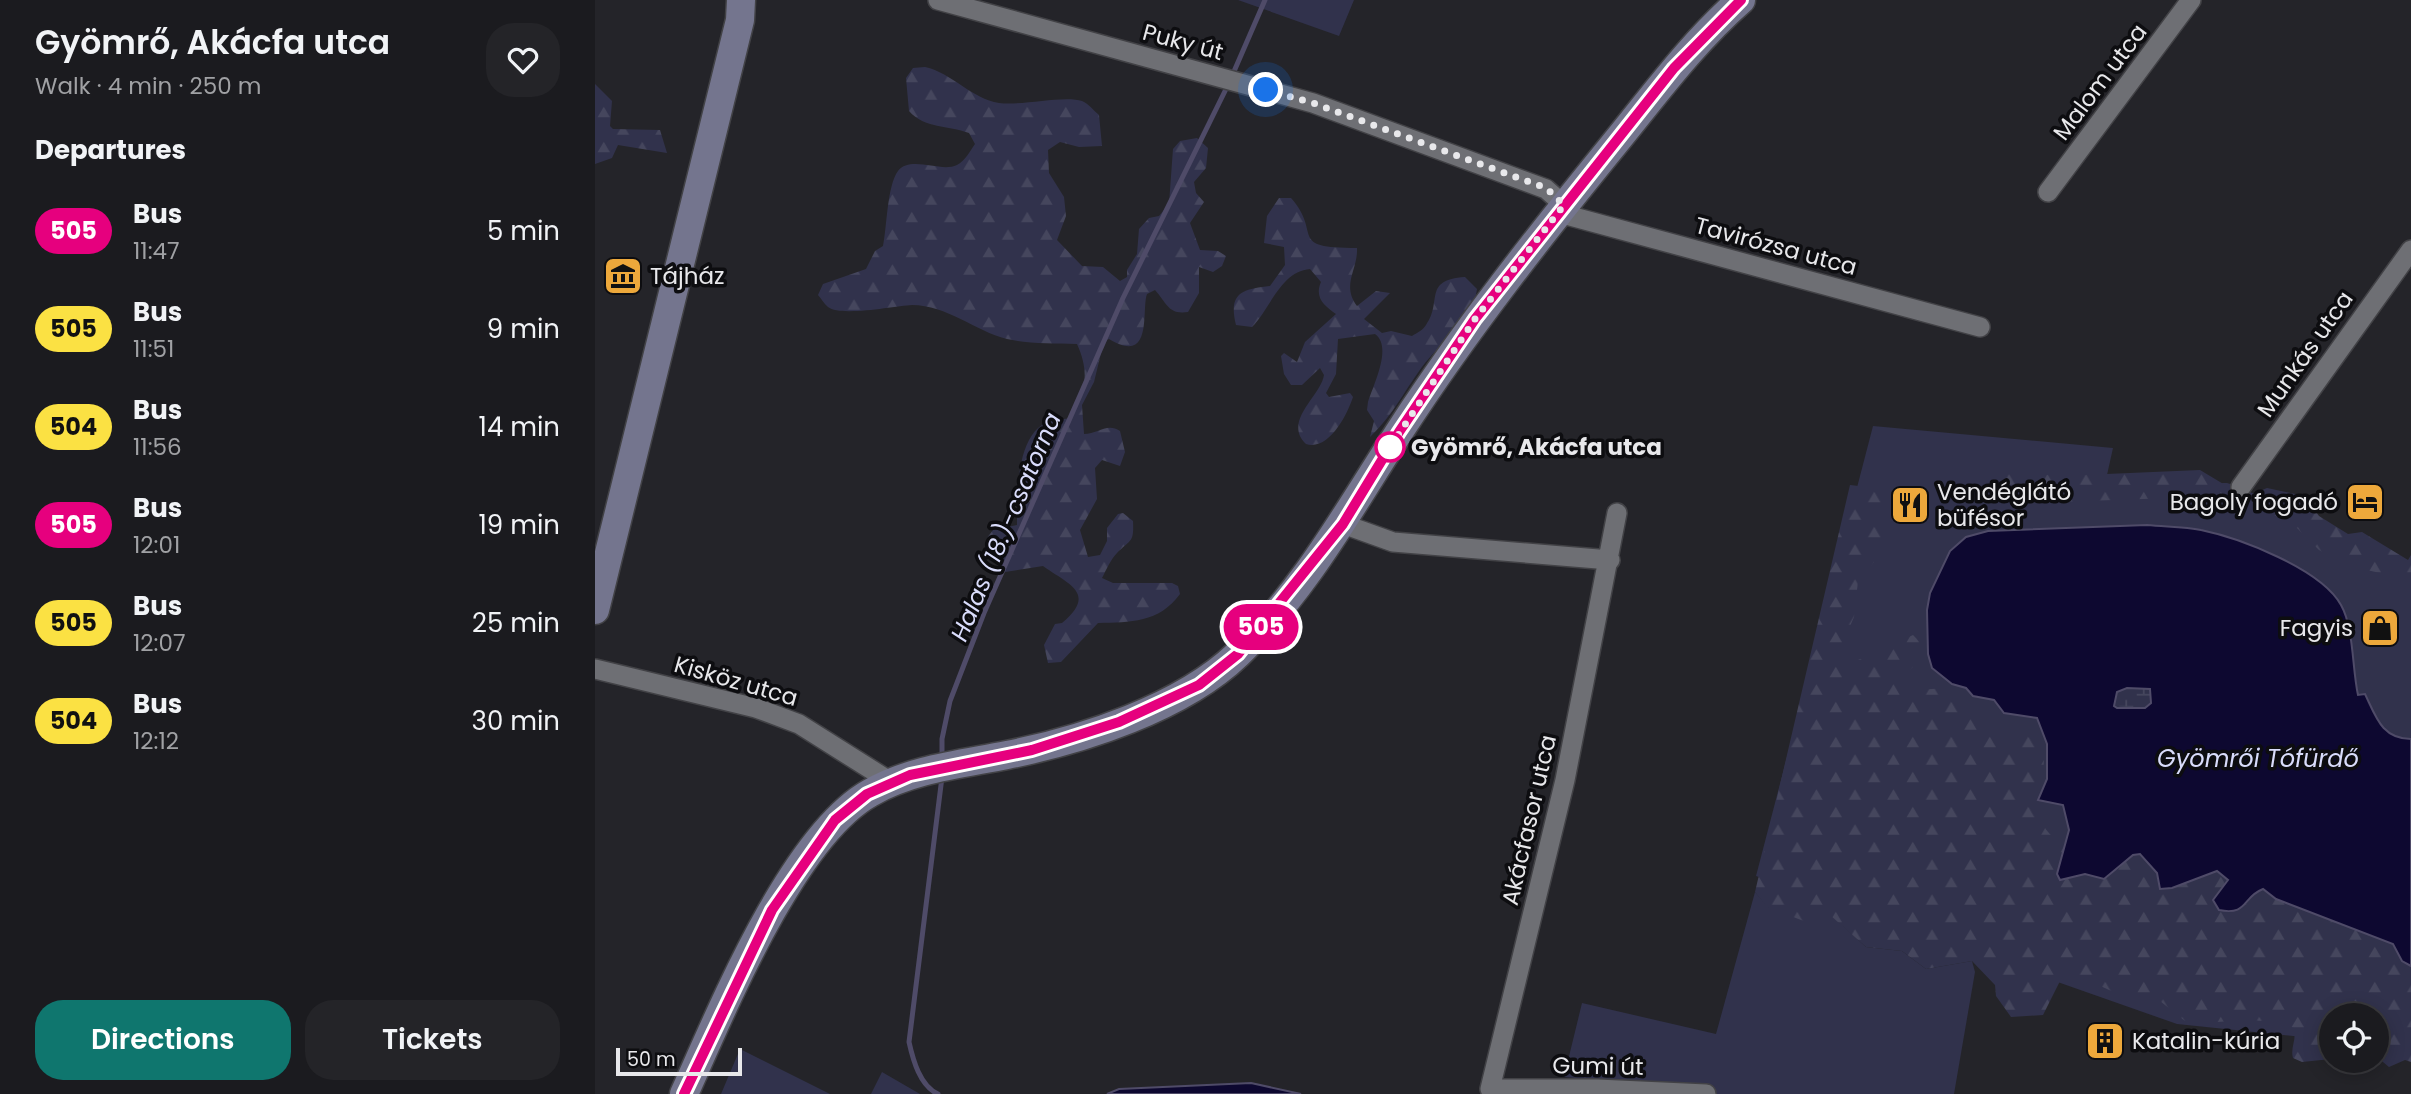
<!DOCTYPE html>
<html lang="en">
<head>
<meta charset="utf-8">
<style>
  body { margin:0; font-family:Poppins,sans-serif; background:#242428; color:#f1f3f6; height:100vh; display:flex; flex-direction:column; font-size:26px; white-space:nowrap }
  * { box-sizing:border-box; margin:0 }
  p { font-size:23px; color:#a0a1a4 }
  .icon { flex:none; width:38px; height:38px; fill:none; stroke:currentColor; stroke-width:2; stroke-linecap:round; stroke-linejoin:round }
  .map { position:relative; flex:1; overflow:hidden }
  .side { display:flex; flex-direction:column; background:#1b1b1f; width:595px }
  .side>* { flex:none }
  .badge { padding:0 14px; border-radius:23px; font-size:24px; line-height:46px }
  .buttons { position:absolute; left:1724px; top:1003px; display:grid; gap:14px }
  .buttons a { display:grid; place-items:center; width:70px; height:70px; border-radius:50%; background:#1b1b1f; box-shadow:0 4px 18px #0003,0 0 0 2px #39393d; font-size:35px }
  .scale { position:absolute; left:21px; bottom:18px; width:126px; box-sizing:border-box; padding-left:7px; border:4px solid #e8e8eb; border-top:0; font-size:19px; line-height:24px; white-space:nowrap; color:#e8e8eb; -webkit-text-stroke:5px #0d0d10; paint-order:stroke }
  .you { position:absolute; width:35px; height:35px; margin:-18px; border:5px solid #fff; border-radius:50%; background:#1a73e8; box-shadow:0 0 0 10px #1a73e833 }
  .map>.badge { position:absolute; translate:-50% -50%; box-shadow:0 0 0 4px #fff }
  h2 { padding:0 35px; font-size:26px; line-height:63px }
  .round { display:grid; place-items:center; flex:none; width:74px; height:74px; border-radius:28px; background:#242428 }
  .summary { display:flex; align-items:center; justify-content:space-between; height:119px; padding:0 35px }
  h1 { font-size:33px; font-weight:600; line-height:52px }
  .primary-button { display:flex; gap:14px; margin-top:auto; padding:14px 35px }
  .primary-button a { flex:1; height:80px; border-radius:28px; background:#0f766e; color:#fff; font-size:28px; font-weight:600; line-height:80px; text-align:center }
  .primary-button a+a { background:#242428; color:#f1f3f6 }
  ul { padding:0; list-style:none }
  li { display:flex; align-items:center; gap:21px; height:98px; padding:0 35px }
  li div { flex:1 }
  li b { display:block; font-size:26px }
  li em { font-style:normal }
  li .badge { min-width:77px; font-weight:700; text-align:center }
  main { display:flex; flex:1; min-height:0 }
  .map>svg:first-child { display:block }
  .green { fill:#31324c }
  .forest { fill:url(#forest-firs) }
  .wetland { fill:url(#wetland-marsh) }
  .water { fill:#0d0830; stroke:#4f4b68; stroke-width:2; fill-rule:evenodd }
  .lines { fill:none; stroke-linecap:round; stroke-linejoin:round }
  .stream { stroke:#4f4b68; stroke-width:5 }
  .street-casing { stroke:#424246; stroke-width:22 }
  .secondary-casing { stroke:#424246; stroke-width:31 }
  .street { stroke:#6e6f74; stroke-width:19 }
  .secondary { stroke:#74758e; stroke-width:28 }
  .line-casing { stroke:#fff; stroke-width:16 }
  .line { stroke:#e6007e; stroke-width:10 }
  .walk { stroke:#e8e8eb; stroke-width:7; stroke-dasharray:0 12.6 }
  .stop-dot { fill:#fff; stroke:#e6007e; stroke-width:3.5 }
  .labels { text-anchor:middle; stroke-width:7; stroke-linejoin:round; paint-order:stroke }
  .street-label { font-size:23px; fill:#e8e8eb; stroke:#0d0d10 }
  .poi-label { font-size:23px; fill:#e8e8eb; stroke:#0d0d10; text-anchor:start }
  .stop-label { font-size:23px; font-weight:bold; fill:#e8e8eb; stroke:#0d0d10; text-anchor:start }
  .water-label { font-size:24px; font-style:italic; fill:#d9dcfb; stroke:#0d0d10 }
</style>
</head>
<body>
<main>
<section class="side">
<div class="summary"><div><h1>Gyömrő, Akácfa utca</h1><p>Walk · 4 min · 250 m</p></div><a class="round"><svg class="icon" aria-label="heart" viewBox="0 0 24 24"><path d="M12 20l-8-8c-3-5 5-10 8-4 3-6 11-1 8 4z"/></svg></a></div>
<h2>Departures</h2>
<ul>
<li><span class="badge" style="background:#e6007e;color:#fff">505</span><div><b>Bus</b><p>11:47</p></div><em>5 min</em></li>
<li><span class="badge" style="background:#fbe143;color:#111">505</span><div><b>Bus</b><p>11:51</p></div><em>9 min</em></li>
<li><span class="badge" style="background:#fbe143;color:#111">504</span><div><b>Bus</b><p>11:56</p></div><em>14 min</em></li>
<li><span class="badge" style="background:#e6007e;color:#fff">505</span><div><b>Bus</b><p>12:01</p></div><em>19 min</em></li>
<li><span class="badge" style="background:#fbe143;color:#111">505</span><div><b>Bus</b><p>12:07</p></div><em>25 min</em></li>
<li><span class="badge" style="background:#fbe143;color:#111">504</span><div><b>Bus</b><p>12:12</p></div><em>30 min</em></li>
</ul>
<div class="primary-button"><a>Directions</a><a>Tickets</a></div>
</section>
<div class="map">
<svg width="1816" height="1094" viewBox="0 0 1816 1094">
  <defs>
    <pattern id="forest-firs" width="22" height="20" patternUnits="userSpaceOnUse" patternTransform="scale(1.75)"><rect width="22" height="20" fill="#31324c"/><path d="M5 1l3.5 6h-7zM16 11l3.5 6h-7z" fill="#45465d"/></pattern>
    <pattern id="wetland-marsh" width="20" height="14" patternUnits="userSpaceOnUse" patternTransform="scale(1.75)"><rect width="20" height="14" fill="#31324c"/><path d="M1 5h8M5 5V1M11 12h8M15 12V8" fill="none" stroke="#45465d"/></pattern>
  </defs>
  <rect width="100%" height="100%" fill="#242429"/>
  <path class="green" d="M643,0H759L744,36Z
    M1278,426L1518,448L1510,484L1632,483L1646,487L1747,542L1816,568V1050L1782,1015H1736V1040L1582,1024L1161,876Z
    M1160,892L1173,907L1235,914L1271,947L1307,951L1331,969L1377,961L1380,972L1359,1094H1120L1107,1089L969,1077L987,1003L1121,1034Z
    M145,1049L235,1094H126Z
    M287,1072L325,1094H276Z"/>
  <path class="forest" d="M330,67C357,73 377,99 404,103C427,106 469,95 487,101C494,104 498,110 504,115L507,146L484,147L465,142L453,150L454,173L469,197L471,216L462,240L487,266L508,267L525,281L532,277V270L542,254L544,229L554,218L564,216L574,204L578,149L585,141L602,138L613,148L611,168L599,182L601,193L609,202L595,223L605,250L623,251L631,256L627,266L618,272L604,267V293L593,312C573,315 572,303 560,290L552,294C546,309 559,366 514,339L509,341L499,382L487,405L489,434C503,434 512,422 525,431L530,452L525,466L507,460L500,468L502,499L485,530L493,557L505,555L512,541V528L523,514L528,513L538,521C539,543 536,539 522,553C516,559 511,570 507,578L518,583H577L583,586L585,594C564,623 535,622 503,623L466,662L453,663L449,645L460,624L467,623C503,593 473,584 448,566L410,572L402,561L392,538L398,530L422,525C422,498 421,442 447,425C454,420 466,420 474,418C491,394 495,372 482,344C458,343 435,344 412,339C380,331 352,305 317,305C299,306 246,317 233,307C229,304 226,298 223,295L228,284L271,269L280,251L288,246C292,227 292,186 303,171C316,155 346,173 362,165C370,161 375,151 380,144L374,133C353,125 330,129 314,111L311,78L318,68Z
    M0,84L17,101L15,126L18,129L65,130L72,153L23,145L17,158L0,164Z
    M684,198H696C728,234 691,248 762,248C763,270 746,285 762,306L781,291L795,293L769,319L787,333L796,331L817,336C822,333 828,330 831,325C848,302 827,280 870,277L882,289C878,320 848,341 830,363C810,389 800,413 775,437L779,421L772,410L773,402C778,385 798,347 780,334L743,339L741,374L731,393L734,397L755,393L758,397C752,415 734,451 711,444C687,421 726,396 729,375L725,368L707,385H696L689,374L686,356L689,353L702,362L710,342L741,314C730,306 719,298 726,282L715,269C686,271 675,309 657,327L641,325C633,293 647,289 675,286L690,265L689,247L669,243L672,216Z
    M1394,469L1465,476L1605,470L1650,497L1672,488L1709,496L1724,516L1753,534L1767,532L1813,560L1816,555V580L1754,566L1724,550L1697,523L1676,514L1646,507L1621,490L1606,497L1460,502L1399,494Z
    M1255,485L1306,491L1288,513L1285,555L1263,581L1259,617L1252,633L1255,646L1252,665L1318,635L1325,642L1327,657L1303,683L1325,690L1349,688L1361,702L1381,708L1412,738L1440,730C1462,761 1435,789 1447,822C1450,832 1465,843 1472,851L1545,854L1562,873V882L1577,888L1622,871L1633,880L1618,900L1646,909L1660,892L1667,889L1681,899L1798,944L1807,961L1816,966V1062L1810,1060L1794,1067L1782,1057V1015H1736V1059L1707,1062L1698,1058C1695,1048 1702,1039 1699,1028C1661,1013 1629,1026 1590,1021L1565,1001L1523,994L1490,979L1477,977L1465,981L1448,1015L1416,1017L1401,996L1400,985L1377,961L1331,969L1307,951L1271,947L1235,915L1222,926L1172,907L1160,892Z"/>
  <path class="wetland" d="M1551,688L1558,692L1557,699L1550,708L1519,706L1526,690Z"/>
  <path class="water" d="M1552,525C1570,527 1589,526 1606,530C1645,538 1726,569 1746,605C1759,628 1757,668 1763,695L1770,694C1781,717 1787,739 1816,739V966L1807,961L1798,944L1681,899L1668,889C1647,897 1653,916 1624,910L1618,900L1633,880L1622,871L1577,888L1565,889L1562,873L1545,854L1538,855L1509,879L1490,874L1465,880L1462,874L1474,830L1468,805L1443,800L1452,779V744L1442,718L1409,713L1399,700L1378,696L1371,688L1357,684L1337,668L1333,654L1332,610L1335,593L1355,551L1371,537L1393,531ZM1532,688L1555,689L1556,703L1550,708H1522L1519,706L1522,692Z
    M656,1083L706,1094H512L524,1089Z"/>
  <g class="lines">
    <path class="stream" d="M637,76L670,0
      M347,760V739L355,701L389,613L528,298L633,85
      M343,1094C325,1086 318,1060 314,1042L347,777"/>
    <defs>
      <path id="street" d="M343,0L718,103L951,189L969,205
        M1453,192L1596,0
        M964,213L1385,327
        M1646,487L1816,250
        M1022,513L970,780L895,1089H1002L1111,1094
        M748,524L798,542L1015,560
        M0,669L161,708L204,724L296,782"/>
      <path id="secondary" d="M0,610L145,20L146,0
        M89,1094C126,1012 197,837 275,793C316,769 367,764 412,755C487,740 587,708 643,654C710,590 756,506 806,429C871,329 945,235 1020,143C1060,94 1098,42 1146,0"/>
    </defs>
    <use href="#street" class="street-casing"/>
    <use href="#secondary" class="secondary-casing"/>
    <use href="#street" class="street"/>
    <use href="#secondary" class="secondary"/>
  </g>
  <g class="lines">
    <defs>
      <path id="line" d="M89,1094L177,910L240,820L272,794L315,775L437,750L524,722L604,685L643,654L748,524L804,432L880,319L1079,68L1146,0"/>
    </defs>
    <use href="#line" class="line-casing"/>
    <use href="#line" class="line"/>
    <path class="walk" d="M671,90L718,103L951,188L969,205L880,319L790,455L795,447"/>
  </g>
  <defs>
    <symbol id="museum-square" viewBox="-11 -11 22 22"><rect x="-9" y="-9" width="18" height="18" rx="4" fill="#eda83b" stroke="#0d0d10"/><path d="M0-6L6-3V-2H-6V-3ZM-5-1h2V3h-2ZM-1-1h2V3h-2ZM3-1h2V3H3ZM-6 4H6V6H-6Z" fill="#111"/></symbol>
    <symbol id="hotel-square" viewBox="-11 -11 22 22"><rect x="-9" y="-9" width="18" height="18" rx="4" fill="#eda83b" stroke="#0d0d10"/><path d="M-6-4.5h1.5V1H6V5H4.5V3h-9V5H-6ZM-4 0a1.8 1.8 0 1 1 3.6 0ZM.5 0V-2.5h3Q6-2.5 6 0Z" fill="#111"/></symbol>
    <symbol id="restaurant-square" viewBox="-11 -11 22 22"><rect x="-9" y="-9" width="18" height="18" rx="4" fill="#eda83b" stroke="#0d0d10"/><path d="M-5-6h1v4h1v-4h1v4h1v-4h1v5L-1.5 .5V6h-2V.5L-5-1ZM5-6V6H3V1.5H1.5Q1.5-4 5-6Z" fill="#111"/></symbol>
    <symbol id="shop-square" viewBox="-11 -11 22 22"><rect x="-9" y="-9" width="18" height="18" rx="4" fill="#eda83b" stroke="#0d0d10"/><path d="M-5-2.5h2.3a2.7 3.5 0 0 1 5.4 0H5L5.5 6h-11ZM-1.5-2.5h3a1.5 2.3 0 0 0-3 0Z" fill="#111"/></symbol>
    <symbol id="building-square" viewBox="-11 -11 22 22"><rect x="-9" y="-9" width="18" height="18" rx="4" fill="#eda83b" stroke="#0d0d10"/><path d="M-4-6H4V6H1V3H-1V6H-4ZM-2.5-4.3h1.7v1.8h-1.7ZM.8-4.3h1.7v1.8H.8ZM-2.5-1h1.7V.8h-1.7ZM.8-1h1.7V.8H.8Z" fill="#111"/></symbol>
  </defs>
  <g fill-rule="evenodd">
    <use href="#museum-square" x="6" y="254" width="44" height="44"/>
    <use href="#hotel-square" x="1748" y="480" width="44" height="44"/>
    <use href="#restaurant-square" x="1293" y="483" width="44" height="44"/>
    <use href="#shop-square" x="1763" y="606" width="44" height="44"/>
    <use href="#building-square" x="1488" y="1019" width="44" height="44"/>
  </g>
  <circle class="stop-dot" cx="795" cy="447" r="14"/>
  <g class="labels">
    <g class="street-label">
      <text transform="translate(588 42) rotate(15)" y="8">Puky út</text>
      <text transform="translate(1505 82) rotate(-53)" y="8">Malom utca</text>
      <text transform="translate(1181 246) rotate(15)" y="8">Tavirózsa utca</text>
      <text transform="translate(1710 354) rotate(-55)" y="8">Munkás utca</text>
      <text transform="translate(141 681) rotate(16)" y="8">Kisköz utca</text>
      <text transform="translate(934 820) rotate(-77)" y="8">Akácfasor utca</text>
      <text transform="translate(1003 1066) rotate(1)" y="8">Gumi út</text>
    </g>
    <g class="poi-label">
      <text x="55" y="284">Tájház</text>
      <text x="1342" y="500">Vendéglátó<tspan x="1342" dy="26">büfésor</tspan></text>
      <text x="1743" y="510" text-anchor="end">Bagoly fogadó</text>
      <text x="1758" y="636" text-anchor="end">Fagyis</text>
      <text x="1537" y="1049">Katalin-kúria</text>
    </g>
    <g class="stop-label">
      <text x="816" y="455">Gyömrő, Akácfa utca</text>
    </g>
    <g class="water-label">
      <text transform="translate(411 527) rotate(-67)" y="8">Halas (18.)-csatorna</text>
      <text x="1663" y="767">Gyömrői Tófürdő</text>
    </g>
  </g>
</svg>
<div class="buttons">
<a><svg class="icon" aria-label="locate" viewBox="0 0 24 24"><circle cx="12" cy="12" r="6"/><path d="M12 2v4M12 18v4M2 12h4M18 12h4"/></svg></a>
</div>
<div class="scale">50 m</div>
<div class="you" style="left:671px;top:90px"></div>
<b class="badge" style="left:666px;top:627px;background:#e6007e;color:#fff">505</b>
</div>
</main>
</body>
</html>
